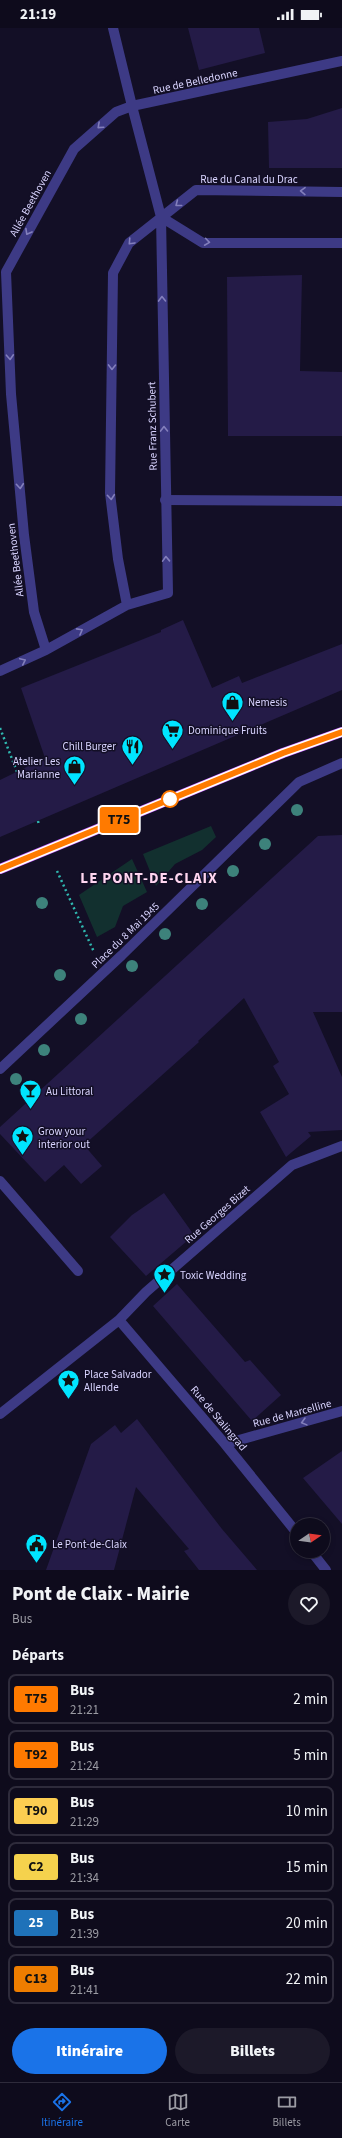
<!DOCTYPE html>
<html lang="fr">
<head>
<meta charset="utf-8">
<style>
  body { margin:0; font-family:"Source Sans 3",sans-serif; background:#1c1929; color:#f1f3f6; height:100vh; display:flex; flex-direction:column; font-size:15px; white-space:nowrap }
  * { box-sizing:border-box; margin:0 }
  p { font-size:13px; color:#9b9ba3 }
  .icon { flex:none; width:22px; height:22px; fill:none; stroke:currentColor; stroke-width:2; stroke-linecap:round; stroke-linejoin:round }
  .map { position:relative; height:1542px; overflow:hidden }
  .details { display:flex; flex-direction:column; background:#0e0b1c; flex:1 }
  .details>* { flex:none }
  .badge { padding:0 8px; border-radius:3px; font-size:14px; line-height:26px }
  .needle { width:26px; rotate:77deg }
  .fabs { position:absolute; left:290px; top:1490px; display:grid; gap:8px }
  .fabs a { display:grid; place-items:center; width:40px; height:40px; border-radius:50%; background:#0e0b1c; box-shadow:0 2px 6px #0003,0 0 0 1px #2e2b3b; font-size:20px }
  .map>.badge { position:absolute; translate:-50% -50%; box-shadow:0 0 0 2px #fff }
  h2 { padding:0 12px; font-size:15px; line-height:36px }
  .round { display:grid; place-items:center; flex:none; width:42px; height:42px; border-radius:21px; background:#1c1929 }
  .head { display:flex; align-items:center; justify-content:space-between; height:68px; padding:0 12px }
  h1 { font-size:19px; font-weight:800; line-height:30px }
  .button { display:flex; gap:8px; margin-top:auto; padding:8px 12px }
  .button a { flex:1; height:46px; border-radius:24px; background:#1a73e8; color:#fff; font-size:16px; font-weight:800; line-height:46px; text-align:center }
  .button a+a { background:#1c1929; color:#f1f3f6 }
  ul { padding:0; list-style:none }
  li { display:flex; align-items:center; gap:12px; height:50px; margin:0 8px 6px; padding:0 4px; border:2px solid #2e2b3b; border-radius:8px }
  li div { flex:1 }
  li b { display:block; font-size:15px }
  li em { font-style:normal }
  li .badge { min-width:44px; font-weight:700; text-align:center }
  .status { display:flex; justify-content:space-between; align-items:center; height:28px; padding:0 20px; background:#0e0b1c; direction:ltr }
  .status svg { height:11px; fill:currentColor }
  .tabs { display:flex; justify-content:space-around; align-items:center; height:56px; border-top:1px solid #2e2b3b; background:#0e0b1c; font-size:11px; color:#9b9ba3 }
  .tabs a { display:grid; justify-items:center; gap:2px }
  .tabs .selected { color:#1a73e8 }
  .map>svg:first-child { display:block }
  .green { fill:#12302f }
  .building { fill:#241b47 }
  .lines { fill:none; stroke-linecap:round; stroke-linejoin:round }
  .path { stroke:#2fb8b0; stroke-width:2.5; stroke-dasharray:2 3; stroke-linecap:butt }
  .lane { stroke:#3d3a85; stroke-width:10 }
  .street { stroke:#3d3a85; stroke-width:10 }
  .primary { stroke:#c25bff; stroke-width:10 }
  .tree { fill:#3d827b }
  .oneway { stroke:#837fbc }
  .line-casing { stroke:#fff; stroke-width:9 }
  .line { stroke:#ff7a00; stroke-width:6 }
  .stop-dot { fill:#fff; stroke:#ff7a00; stroke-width:2 }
  .labels { text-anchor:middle; stroke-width:3; stroke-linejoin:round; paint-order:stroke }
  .street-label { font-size:11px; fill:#d9d4ff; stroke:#130f26 }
  .poi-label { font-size:11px; fill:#d9d4ff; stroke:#130f26; text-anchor:start }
  .district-label { font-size:15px; font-weight:bold; letter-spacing:1px; fill:#ffd6f0; stroke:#130f26 }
</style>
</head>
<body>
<div class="status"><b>21:19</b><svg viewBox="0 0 49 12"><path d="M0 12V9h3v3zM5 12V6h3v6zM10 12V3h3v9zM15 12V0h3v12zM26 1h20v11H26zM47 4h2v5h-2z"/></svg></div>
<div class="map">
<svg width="342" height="1542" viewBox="0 0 342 1542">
  <rect width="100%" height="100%" fill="#130f26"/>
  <path class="green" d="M211,798L216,809L202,822L175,836L156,858L143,826Z
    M132,831L147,864L123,878L115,899L97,909L79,867Z"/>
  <path class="building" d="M188,0H259L265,25L199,42Z
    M342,80V140H269L268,94L307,91Z
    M302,247L300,343L342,344V408H228L227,249Z
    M183,592L212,660L239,648L242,655L342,616V662L0,809V752L45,730L21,660L161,604V602Z
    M342,807V984H313L342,1049V1102L308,1104L311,1108L286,1129L260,1084L289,1066L273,1038L279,1034L244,970L198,1013L199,1014L84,1117L102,1138L81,1156L64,1137L45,1154L0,1106V1099L318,808Z
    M164,1165L194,1207L146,1248L110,1209L132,1187Z
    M177,1256L245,1334L250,1332L281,1367L252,1393L153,1278Z
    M137,1391L222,1501L257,1542H199L184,1523L189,1521L136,1459L114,1542H46L91,1416L115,1397L121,1405Z
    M342,1423V1496L303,1450Z"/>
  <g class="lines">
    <path class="path" d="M0,700L19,749
      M38,793L39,797
      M57,843L94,924"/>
    <path class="lane" d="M165,472L342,473"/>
    <path class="street" d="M113,0L132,78L342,33
      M161,189L203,215H342
      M127,577L118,531L110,465L113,245L129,215L196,162L342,164
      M0,643L46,622L127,577L168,565L161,189L132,78L116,84L74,121L6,244L11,366L24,507L34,584L46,622
      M0,1041L122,927L299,754L342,735
      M0,1153L78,1243
      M119,1292L225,1416L297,1505
      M0,1386L119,1292L146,1264L292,1137L342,1118
      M225,1416L342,1383
      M311,1523L326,1542"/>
    <path class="primary" d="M0,841L283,725L342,704"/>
  </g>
  <g class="tree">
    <circle cx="297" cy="782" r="6"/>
    <circle cx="265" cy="816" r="6"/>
    <circle cx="233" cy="843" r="6"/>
    <circle cx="42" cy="875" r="6"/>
    <circle cx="202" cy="876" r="6"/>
    <circle cx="165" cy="906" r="6"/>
    <circle cx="132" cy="938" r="6"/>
    <circle cx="60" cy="947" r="6"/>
    <circle cx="81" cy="991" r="6"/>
    <circle cx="44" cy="1022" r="6"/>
    <circle cx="16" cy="1051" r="6"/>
  </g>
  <defs><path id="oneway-chevron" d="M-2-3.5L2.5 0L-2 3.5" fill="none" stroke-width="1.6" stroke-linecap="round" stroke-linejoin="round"/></defs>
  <g class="oneway">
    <use href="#oneway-chevron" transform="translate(100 98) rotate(138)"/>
    <use href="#oneway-chevron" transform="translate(303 163) rotate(-179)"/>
    <use href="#oneway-chevron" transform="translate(178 176) rotate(142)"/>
    <use href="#oneway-chevron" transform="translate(28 204) rotate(119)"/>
    <use href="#oneway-chevron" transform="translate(131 214) rotate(133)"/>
    <use href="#oneway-chevron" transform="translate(207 214) rotate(8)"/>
    <use href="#oneway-chevron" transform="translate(162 271) rotate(-91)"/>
    <use href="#oneway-chevron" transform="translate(10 329) rotate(87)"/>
    <use href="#oneway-chevron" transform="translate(112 339) rotate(91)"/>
    <use href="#oneway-chevron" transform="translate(164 401) rotate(-91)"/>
    <use href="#oneway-chevron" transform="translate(20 458) rotate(85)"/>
    <use href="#oneway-chevron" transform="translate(111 469) rotate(85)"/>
    <use href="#oneway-chevron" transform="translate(166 531) rotate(-92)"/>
    <use href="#oneway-chevron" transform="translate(80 603) rotate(-29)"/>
    <use href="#oneway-chevron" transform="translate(23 633) rotate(-25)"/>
    <use href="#oneway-chevron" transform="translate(304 1394) rotate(165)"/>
  </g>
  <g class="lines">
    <defs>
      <path id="line" d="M0,841L283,725L342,704"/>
    </defs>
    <use href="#line" class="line-casing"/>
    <use href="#line" class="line"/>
  </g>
  <defs>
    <symbol id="shop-pin" viewBox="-11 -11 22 30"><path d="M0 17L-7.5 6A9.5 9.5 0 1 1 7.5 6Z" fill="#00e5ff" stroke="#130f26"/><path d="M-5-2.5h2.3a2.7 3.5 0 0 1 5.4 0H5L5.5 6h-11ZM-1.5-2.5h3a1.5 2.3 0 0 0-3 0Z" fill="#111"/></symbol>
    <symbol id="supermarket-pin" viewBox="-11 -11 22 30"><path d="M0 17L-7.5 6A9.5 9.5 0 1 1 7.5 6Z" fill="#00e5ff" stroke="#130f26"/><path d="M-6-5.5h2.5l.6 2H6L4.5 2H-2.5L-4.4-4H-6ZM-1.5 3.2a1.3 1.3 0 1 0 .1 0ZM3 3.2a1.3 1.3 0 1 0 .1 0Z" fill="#111"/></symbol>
    <symbol id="restaurant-pin" viewBox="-11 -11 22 30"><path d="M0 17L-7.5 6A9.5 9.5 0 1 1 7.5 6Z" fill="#00e5ff" stroke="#130f26"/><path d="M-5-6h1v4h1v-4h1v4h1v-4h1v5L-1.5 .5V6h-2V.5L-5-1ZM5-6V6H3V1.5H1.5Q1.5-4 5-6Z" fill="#111"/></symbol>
    <symbol id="bar-pin" viewBox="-11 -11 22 30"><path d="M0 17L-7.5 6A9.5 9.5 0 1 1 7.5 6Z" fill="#00e5ff" stroke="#130f26"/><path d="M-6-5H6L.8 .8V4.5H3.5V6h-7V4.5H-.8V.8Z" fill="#111"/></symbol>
    <symbol id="sight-pin" viewBox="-11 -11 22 30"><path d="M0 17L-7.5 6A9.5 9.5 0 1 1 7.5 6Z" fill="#00e5ff" stroke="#130f26"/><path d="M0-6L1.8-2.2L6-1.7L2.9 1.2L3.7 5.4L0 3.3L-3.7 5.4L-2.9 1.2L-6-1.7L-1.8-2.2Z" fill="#111"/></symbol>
    <symbol id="civic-pin" viewBox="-11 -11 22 30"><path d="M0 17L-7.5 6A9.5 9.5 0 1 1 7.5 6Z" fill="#00e5ff" stroke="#130f26"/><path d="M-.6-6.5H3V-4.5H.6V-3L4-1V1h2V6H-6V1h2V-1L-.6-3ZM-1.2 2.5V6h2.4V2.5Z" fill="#111"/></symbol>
  </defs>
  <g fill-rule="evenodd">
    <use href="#shop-pin" x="220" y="662" width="25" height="34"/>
    <use href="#supermarket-pin" x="160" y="690" width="25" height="34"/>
    <use href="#restaurant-pin" x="120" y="706" width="25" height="34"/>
    <use href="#shop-pin" x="62" y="726" width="25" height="34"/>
    <use href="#bar-pin" x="18" y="1050" width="25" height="34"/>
    <use href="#sight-pin" x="10" y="1096" width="25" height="34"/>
    <use href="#sight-pin" x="152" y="1234" width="25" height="34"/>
    <use href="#sight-pin" x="56" y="1340" width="25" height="34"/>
    <use href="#civic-pin" x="24" y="1504" width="25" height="34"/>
  </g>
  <circle class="stop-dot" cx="170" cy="771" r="8"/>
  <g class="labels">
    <g class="street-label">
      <text transform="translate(195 53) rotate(-12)" y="4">Rue de Belledonne</text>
      <text x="249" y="155">Rue du Canal du Drac</text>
      <text transform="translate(30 175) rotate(-61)" y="4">Allée Beethoven</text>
      <text transform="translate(152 398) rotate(-91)" y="4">Rue Franz Schubert</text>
      <text transform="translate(15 532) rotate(-97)" y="4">Allée Beethoven</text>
      <text transform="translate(125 907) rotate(-44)" y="4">Place du 8 Mai 1945</text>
      <text transform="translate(217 1186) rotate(-41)" y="4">Rue Georges Bizet</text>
      <text transform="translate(292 1385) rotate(-15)" y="4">Rue de Marcelline</text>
      <text transform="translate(219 1390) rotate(50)" y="4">Rue de Stalingrad</text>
    </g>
    <g class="poi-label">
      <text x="248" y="678">Nemesis</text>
      <text x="188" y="706">Dominique Fruits</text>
      <text x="116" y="722" text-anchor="end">Chill Burger</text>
      <text x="60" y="737" text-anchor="end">Atelier Les<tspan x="60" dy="13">Marianne</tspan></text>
      <text x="46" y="1067">Au Littoral</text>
      <text x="38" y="1107">Grow your<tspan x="38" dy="13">interior out</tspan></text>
      <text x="180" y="1251">Toxic Wedding</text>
      <text x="84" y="1350">Place Salvador<tspan x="84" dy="13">Allende</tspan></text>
      <text x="52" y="1520">Le Pont-de-Claix</text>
    </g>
    <g class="district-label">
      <text x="149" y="855">LE PONT-DE-CLAIX</text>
    </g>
  </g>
</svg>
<div class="fabs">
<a><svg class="needle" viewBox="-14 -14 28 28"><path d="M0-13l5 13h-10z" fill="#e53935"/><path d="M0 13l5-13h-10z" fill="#9b9ba3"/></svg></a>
</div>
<b class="badge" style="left:119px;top:792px;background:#ff7a00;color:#111">T75</b>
</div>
<section class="details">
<div class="head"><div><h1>Pont de Claix - Mairie</h1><p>Bus</p></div><a class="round"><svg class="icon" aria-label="heart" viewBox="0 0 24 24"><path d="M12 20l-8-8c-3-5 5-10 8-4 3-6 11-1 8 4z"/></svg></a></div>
<h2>Départs</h2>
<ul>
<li><span class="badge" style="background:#ff7a00;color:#111">T75</span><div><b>Bus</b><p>21:21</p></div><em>2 min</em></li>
<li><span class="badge" style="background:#ff7a00;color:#111">T92</span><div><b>Bus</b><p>21:24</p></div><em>5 min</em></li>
<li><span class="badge" style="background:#fccd51;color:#111">T90</span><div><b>Bus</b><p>21:29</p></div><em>10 min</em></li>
<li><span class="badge" style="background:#f5d24d;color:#111">C2</span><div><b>Bus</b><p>21:34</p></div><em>15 min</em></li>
<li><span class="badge" style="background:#1f72b9;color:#fff">25</span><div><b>Bus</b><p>21:39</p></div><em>20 min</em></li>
<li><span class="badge" style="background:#ee7d00;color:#111">C13</span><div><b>Bus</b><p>21:41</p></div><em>22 min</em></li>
</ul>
<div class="button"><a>Itinéraire</a><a>Billets</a></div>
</section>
<nav class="tabs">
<a class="selected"><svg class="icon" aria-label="directions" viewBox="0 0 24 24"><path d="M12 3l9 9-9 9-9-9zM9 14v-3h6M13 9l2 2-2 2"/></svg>Itinéraire</a>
<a><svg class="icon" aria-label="map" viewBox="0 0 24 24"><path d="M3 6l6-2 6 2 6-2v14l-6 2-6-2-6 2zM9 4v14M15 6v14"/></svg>Carte</a>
<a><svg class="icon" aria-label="tickets" viewBox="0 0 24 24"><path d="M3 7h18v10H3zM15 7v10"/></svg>Billets</a>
</nav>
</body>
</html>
